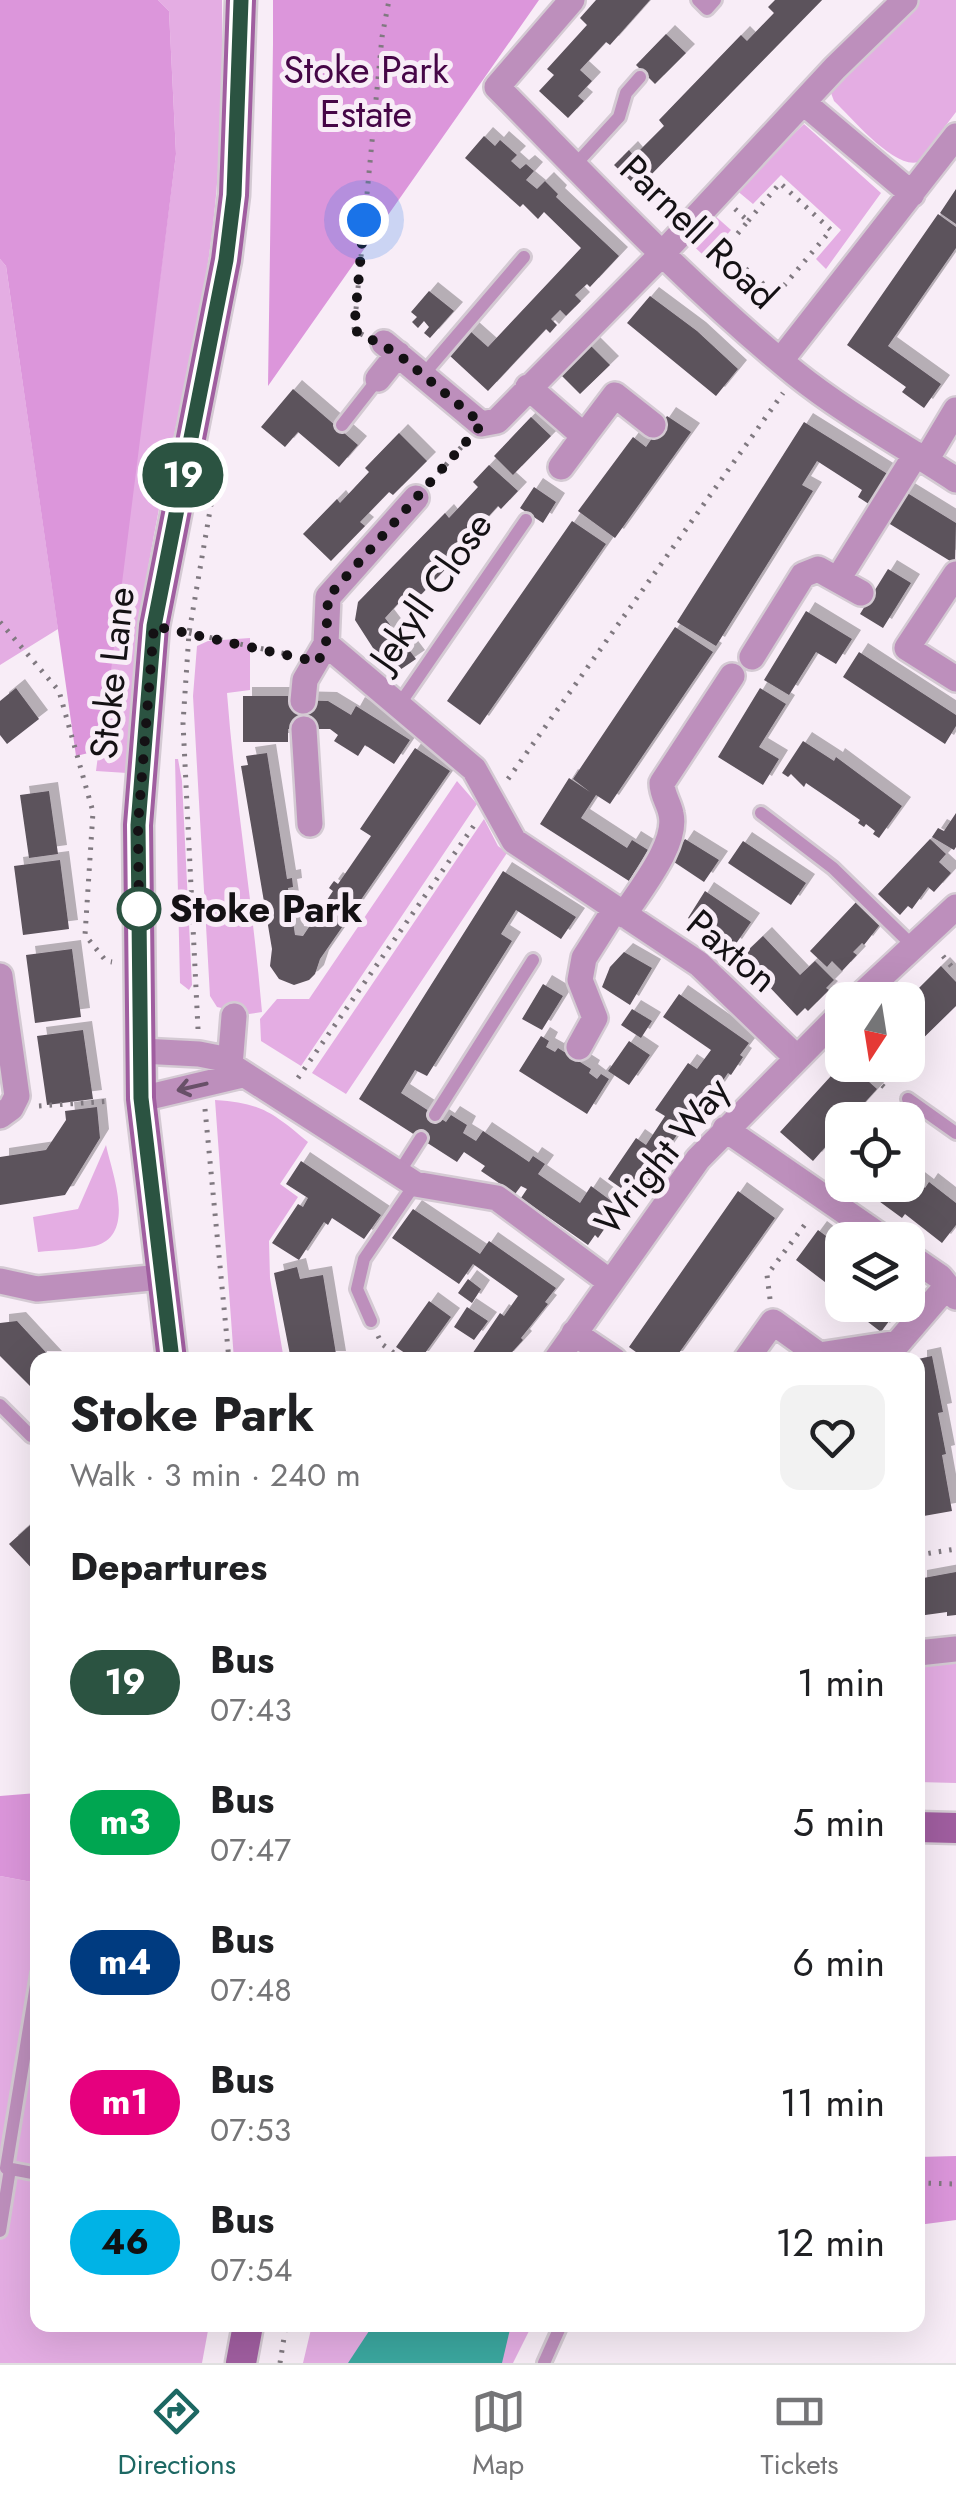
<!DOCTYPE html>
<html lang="en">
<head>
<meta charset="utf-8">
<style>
  body { margin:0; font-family:Jost,sans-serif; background:#f2f2f2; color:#202124; height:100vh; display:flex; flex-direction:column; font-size:38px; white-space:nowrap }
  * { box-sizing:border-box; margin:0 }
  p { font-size:32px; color:#757577 }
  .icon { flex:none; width:55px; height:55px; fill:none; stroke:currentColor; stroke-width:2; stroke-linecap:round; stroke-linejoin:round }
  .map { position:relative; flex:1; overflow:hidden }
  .side { position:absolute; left:30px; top:1352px; width:895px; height:980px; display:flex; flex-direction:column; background:#fff; border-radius:20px; box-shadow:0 10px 40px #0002 }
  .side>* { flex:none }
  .badge { padding:0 20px; border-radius:32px; font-size:35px; line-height:65px }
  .needle { width:65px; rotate:192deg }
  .controls { position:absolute; left:825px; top:982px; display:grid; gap:20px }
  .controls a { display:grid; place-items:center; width:100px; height:100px; border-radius:20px; background:#fff; box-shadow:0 10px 40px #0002; font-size:50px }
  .you { position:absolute; width:50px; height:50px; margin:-25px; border:8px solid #fff; border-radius:50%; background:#1a73e8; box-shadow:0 0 0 15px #1a73e833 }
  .map>.badge { position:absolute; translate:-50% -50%; box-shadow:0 0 0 5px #fff }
  h2 { padding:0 40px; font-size:38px; line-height:90px }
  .round { display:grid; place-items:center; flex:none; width:105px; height:105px; border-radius:20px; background:#f2f2f2 }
  .headline { display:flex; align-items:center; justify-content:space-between; height:170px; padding:0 40px }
  h1 { font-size:48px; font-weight:700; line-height:75px }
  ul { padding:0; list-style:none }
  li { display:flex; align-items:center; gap:30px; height:140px; padding:0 40px }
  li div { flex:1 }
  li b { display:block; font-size:38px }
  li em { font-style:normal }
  li .badge { min-width:110px; font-weight:700; text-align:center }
  .menu { display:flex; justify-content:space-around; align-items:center; height:140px; border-top:2px solid #e0e0e0; background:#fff; font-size:28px; color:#757577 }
  .menu a { display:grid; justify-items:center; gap:5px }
  .menu .active { color:#1d6863 }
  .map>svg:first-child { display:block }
  .green { fill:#e4ade3 }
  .forest { fill:#dc96db }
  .water { fill:#3ba79f }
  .building { fill:#5b525b; filter:url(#shadow) }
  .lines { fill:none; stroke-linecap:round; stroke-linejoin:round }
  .lane-casing { stroke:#d4cad3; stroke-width:18 }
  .street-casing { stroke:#d4cad3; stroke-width:30 }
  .secondary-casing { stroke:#d4cad3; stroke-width:35 }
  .path { stroke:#807980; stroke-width:5; stroke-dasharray:2.5 8; stroke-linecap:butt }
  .lane { stroke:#bd8fbc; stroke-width:12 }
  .street { stroke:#bd8fbc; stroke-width:25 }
  .secondary { stroke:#a05ea0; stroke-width:30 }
  .oneway { stroke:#685068 }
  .line-casing { stroke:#fff; stroke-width:22 }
  .line { stroke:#2b5341; stroke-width:15 }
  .walk { stroke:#141114; stroke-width:10; stroke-dasharray:0 18 }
  .stop-dot { fill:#fff; stroke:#2b5341; stroke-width:5 }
  .labels { text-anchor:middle; stroke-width:10; stroke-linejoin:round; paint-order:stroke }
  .park-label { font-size:38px; fill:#460647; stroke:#f8edf7 }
  .street-label { font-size:38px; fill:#141114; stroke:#f8edf7 }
  .stop-label { font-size:38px; font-weight:bold; fill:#141114; stroke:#f8edf7; text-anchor:start }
</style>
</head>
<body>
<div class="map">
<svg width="956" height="2363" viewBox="0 0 956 2363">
  <defs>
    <filter id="shadow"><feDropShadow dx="9" dy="-9" stdDeviation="0" flood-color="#0004"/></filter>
  </defs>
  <rect width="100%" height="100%" fill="#f8edf7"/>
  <path class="green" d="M158,0H222C223,96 221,192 204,287C184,399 155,509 140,622C134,672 131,722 127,773L96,771L176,154L169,11Z
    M918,0H956V112L918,162C894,169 852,118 834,101L831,93L839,79Z
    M804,124L881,193L826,269L816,259L841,230L781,175L753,204L735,189Z
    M713,214L731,230L712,252L731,269L725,275L689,242Z
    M0,259L6,266L58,629L0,665Z
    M250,638V690L227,693C235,799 253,905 262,1012L249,1014L217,1007L210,996L193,696L197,646L208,641Z
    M175,759H178L182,781L192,985L189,990L180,983Z
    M457,781L477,804L301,1066L261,1041L260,1019L277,999H309Z
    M484,819L498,846L507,853L346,1094L312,1073Z
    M215,1100C261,1103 272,1112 308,1142L280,1184L298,1197L269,1241L270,1278L284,1360H234Z
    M106,1145C112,1173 137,1235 95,1246C77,1250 57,1250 38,1252L33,1217L78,1209Z
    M956,1661V1783L918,1782V1667Z
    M0,1876L37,1883L38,2325H209L202,2363H0Z
    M312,2325H532L513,2363H303Z"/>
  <path class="forest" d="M0,0H158L169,11L176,154L101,750L76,756L6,266L0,259Z
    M273,0H539L268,386L273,44Z
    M37,1793V1883L0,1876V1796Z
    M956,2156V2220L918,2225V2157Z"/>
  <path class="water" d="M373,2325H511L502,2363H348Z"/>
  <path class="building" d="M596,0H650L610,45L606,42L580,70L592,81L578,96L584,101L568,118L539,91L554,75L547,69L587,25L580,18Z
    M775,0H822L638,188L614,165L629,150L634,156L664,126L659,120L741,35L747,41L774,13L768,7Z
    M666,34L686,53L655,84L636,65Z
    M484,136L495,146L500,140L517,155L511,161L520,169L526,164L534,171L526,180L537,189L545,181L558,194L556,197L619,256L590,287L587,284L575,295L581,301L566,316L560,310L551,319L557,325L550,333L546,329L488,391L449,355L470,331L488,347L581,248L544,212L538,219L523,204L520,207L465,158Z
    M956,189V224L940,213Z
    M938,214L956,227V248L888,346L941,384L924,408L902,392L906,387L847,345Z
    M429,291L454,311L430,338L424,333L429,327L424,321L418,328L412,322L417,317L411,312Z
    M650,296L697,331L738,369L716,396L627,323Z
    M591,346L610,365L580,394L561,375Z
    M293,389L358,445L339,467L298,432L285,447L261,427Z
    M667,416L691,432L615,538L578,511L633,437L646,447Z
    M531,417L551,436L513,475L494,456Z
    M804,422L894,478L875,508L858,497L862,490L817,461L802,485L813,491L716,646L677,622Z
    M399,433L427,461L393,495L389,492L360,522L365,526L331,561L303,534L337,499L340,503L369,472L365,468Z
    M489,465L518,491L501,509L498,506L470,537L473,540L413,603L406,595L385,618L416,659L391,676L355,620L358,602L445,513L449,518L478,487L473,482Z
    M534,487L556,502L543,523L520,508Z
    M904,491L956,523L955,564L885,521Z
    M572,521L606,544L480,725L447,701Z
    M888,569L911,583L883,628L860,614Z
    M806,611L852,639L836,664L816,652L789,695L764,680Z
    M675,627L713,652L610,804L596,795L581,818L627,848L632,840L648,850L629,881L540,824L569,778L590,792L573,779Z
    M859,652L956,715V726L945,744L843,677Z
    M16,688L39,719L7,744L0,735V701Z
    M760,688L786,704L759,747L779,759L763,785L718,757Z
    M243,696H288V700L328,701L351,715L356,706L410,740L394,764L365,745L358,756L334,741L338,735L330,729H288V742H243Z
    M803,741L834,761L836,757L902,806L879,838L873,834L875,831L866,824L864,827L858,823L860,820L834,802L806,783L804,787L791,774L788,777L782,773Z
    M415,748L450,771L320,959L315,974L309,980L294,985L279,979L270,966L272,949L241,766L248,765L246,756L267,753L287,879L292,878L293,887L288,888L295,935L303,936L333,891L329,888L331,885L334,881L338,884L371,836L360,829Z
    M49,791L58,854L29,858L20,795Z
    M956,813V847L954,850L932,837L938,828L944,831Z
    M685,839L719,860L704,882L671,860Z
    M930,839L946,854L939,862L951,873L934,892L928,887L912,909L908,906L900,915L878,894Z
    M743,841L806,883L791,905L728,863Z
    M60,860L69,929L23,935L14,866Z
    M503,871L576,917L561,939L516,910L501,934L512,941L427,1076L415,1070L401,1093L446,1122L451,1115L467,1125L463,1133L476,1141L483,1131L529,1162L533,1156L545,1164L538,1174L580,1203L591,1186L614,1203L606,1214L612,1218L598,1238L595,1235L588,1245L521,1198L527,1189L521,1186L515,1194L481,1171L485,1166L464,1152L457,1162L359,1099Z
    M705,891L751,922L733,948L718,938L722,932L708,923L704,929L688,918Z
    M858,900L882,922L864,945L862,943L853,952L857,955L842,971L832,961L827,967L810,951Z
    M763,936L800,975L815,961L834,980L826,988L829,990L808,1011L805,1008L797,1016L741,957Z
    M72,949L81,1017L35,1023L26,955Z
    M624,952L652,968L630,1005L602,987L610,967Z
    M941,966L956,982V1006L908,1053V999Z
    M543,984L563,996L542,1030L522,1019Z
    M679,994L749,1043L740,1055L743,1057L731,1075L728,1073L688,1132L682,1128L672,1142L663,1155L670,1160L664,1169L661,1167L646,1194L626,1180L621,1188L608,1179L636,1138L646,1145L665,1116L655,1110L688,1063L697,1069L711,1050L663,1017Z
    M632,1009L652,1021L641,1038L621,1025Z
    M83,1030L93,1099L47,1105L37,1036Z
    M541,1036L549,1041L546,1047L555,1052L558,1048L591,1069L589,1073L597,1079L601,1074L609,1079L587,1114L519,1071Z
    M629,1041L650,1055L629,1085L608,1071Z
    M841,1065H850L877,1089L849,1120H842V1128L813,1161L780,1132Z
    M97,1107L100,1138L65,1195L0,1205V1157L46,1150L66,1120L65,1111Z
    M301,1161L381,1215L364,1239L332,1218L328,1225L324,1222L299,1260L272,1243L298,1204L303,1207L308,1198L286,1184Z
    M908,1175L925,1188L929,1182L956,1203V1225L942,1243L905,1214L902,1218L857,1185H908Z
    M738,1191L775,1218L674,1360H647L629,1347Z
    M413,1209L480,1254L489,1241L556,1288L545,1302L548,1304L521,1338L523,1340L505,1360H468L500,1313L504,1316L518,1296L473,1264L459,1284L392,1238Z
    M818,1230L842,1248V1295L796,1260Z
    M297,1267L300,1279L323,1275L337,1360H291L274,1273Z
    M468,1279L481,1289L472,1303L458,1293Z
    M429,1301L451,1317L420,1360H415L396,1347Z
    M846,1305H901L881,1332Z
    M467,1307L488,1321L474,1340L454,1327Z
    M17,1321L53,1360H38V1394L0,1356V1323Z
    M932,1356L943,1412L938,1413L946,1454L942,1455L952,1511L918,1517V1359Z
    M38,1518V1575L9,1544Z
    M956,1572V1615L947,1616V1612L918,1616V1579Z"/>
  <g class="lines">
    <defs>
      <path id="lane" d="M698,0L707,9L715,0
        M575,165L619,117L626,93L640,77
        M423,375L524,257
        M342,425L378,379
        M399,705L526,520
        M761,813L833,868L913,946
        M908,1099L956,1133
        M435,1115L533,960
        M398,1174L421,1138
        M371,1321L357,1289L364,1259L415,1184
        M0,1405L31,1436
        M6,2168L38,1973
        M6,2168L38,2174
        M0,2231L10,2169
        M544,2363L561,2325"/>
      <path id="street" d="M572,0L497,87C594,185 689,287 796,374C846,414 903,445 956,480
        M804,103L912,194
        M384,343L481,424L497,421L662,254L835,68L905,0
        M781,360L956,136
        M378,379L398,354
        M528,387L584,436L561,467
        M584,436L615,395L653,425
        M926,460L956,410
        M956,574L907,648L956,679
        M838,579L916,454
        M326,644L474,769L514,841L699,964L796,1057
        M752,657L803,575L818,569L861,593
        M303,701L305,680L326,644L328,597L416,498
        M304,729L310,824
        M624,915C640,889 678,844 671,814C669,803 662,795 662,783L732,676
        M0,976L17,1096L11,1108L0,1116
        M856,1000L956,907
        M579,1047L595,1018L580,980L584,958L615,909
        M141,1051L199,1054L219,1058L415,1184L497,1198L610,1282
        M230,1066L234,1016
        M141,1099L242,1075
        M725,1129L886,1240
        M908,1255L940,1277L956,1297
        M0,1281L37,1289L161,1277
        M574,1333L614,1360
        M556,1360L698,1159L842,1013
        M746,1360L773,1322L819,1355L898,1343L947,1286
        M918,1653L956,1649"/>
      <path id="secondary" d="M172,1360L141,1099L138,825L154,626L226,260L234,195L241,0
        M918,1827L956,1828
        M241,2363L248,2325"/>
    </defs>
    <use href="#lane" class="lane-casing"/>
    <use href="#street" class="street-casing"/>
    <use href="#secondary" class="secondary-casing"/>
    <path class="path" d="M735,209L748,221L724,250L776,295L831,230L780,183L748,221
      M734,288L749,271
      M363,335L354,330L382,37L389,0
      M432,481L464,444
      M0,622L59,691L93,812L85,935L106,961L112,962
      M189,633L291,655
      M508,779L783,393
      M943,956L956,972
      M198,1029L183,723L189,633L214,487
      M858,1065L890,1092
      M298,1078L475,824
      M39,1106L112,1101
      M205,1109L229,1360
      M770,1299L767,1275L809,1219
      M378,1336L382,1344L403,1360
      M918,1555L956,1549
      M918,2183L956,2184
      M280,2363L286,2325"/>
    <use href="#lane" class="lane"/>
    <use href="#street" class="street"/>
    <use href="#secondary" class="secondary"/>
  </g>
  <defs><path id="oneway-shaft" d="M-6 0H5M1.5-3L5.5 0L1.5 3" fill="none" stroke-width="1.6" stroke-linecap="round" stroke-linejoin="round" transform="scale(2.5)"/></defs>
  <use class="oneway" href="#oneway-shaft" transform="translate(192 1087) rotate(167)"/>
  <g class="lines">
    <defs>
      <path id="line" d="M172,1360L141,1098L138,825L154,626L226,260L234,195L241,0"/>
    </defs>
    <use href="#line" class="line-casing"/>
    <use href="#line" class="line"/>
    <path class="walk" d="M139,909V915L138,825L154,626L318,662L326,644L328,597L482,424L398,354L354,330L364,220"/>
  </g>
  <circle class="stop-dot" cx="139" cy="909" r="20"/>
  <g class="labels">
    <g class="park-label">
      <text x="366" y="83">Stoke Park<tspan x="366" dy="44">Estate</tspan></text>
    </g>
    <g class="street-label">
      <text transform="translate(699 232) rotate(44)" y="13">Parnell Road</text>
      <text transform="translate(431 591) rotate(-55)" y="13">Jekyll Close</text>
      <text transform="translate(112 673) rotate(-84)" y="13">Stoke Lane</text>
      <text transform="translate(732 951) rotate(40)" y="13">Paxton</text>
      <text transform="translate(662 1156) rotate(-51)" y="13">Wright Way</text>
    </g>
    <g class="stop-label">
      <text x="169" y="922">Stoke Park</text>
    </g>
  </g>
</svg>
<div class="controls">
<a><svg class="needle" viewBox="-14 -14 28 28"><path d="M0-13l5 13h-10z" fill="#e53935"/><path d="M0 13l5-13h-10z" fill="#757577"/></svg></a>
<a><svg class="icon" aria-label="locate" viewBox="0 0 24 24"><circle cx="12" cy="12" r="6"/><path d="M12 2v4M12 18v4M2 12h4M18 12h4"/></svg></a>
<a><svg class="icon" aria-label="layers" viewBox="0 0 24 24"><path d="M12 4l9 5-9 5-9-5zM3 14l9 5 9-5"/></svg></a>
</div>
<div class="you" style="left:364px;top:220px"></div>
<b class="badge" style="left:183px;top:475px;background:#2b5341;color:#fff">19</b>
<section class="side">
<div class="headline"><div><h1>Stoke Park</h1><p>Walk · 3 min · 240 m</p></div><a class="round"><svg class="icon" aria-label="heart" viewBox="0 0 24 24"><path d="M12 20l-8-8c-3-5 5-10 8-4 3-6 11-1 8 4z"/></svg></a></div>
<h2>Departures</h2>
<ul>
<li><span class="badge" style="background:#2b5341;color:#fff">19</span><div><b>Bus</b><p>07:43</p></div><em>1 min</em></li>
<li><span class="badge" style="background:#00a651;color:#fff">m3</span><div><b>Bus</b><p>07:47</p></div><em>5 min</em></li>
<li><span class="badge" style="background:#003b80;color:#fff">m4</span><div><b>Bus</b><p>07:48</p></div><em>6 min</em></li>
<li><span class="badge" style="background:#e6007e;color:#fff">m1</span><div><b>Bus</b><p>07:53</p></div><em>11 min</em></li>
<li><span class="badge" style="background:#00b3e6;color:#111">46</span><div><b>Bus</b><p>07:54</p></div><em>12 min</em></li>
</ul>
</section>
</div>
<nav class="menu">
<a class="active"><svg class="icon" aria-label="directions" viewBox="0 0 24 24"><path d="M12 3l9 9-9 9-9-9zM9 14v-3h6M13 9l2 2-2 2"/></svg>Directions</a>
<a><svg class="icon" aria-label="map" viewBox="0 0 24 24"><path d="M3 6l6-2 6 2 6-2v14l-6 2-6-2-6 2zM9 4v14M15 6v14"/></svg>Map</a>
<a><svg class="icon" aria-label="tickets" viewBox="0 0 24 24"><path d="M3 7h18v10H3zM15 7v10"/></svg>Tickets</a>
</nav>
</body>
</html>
